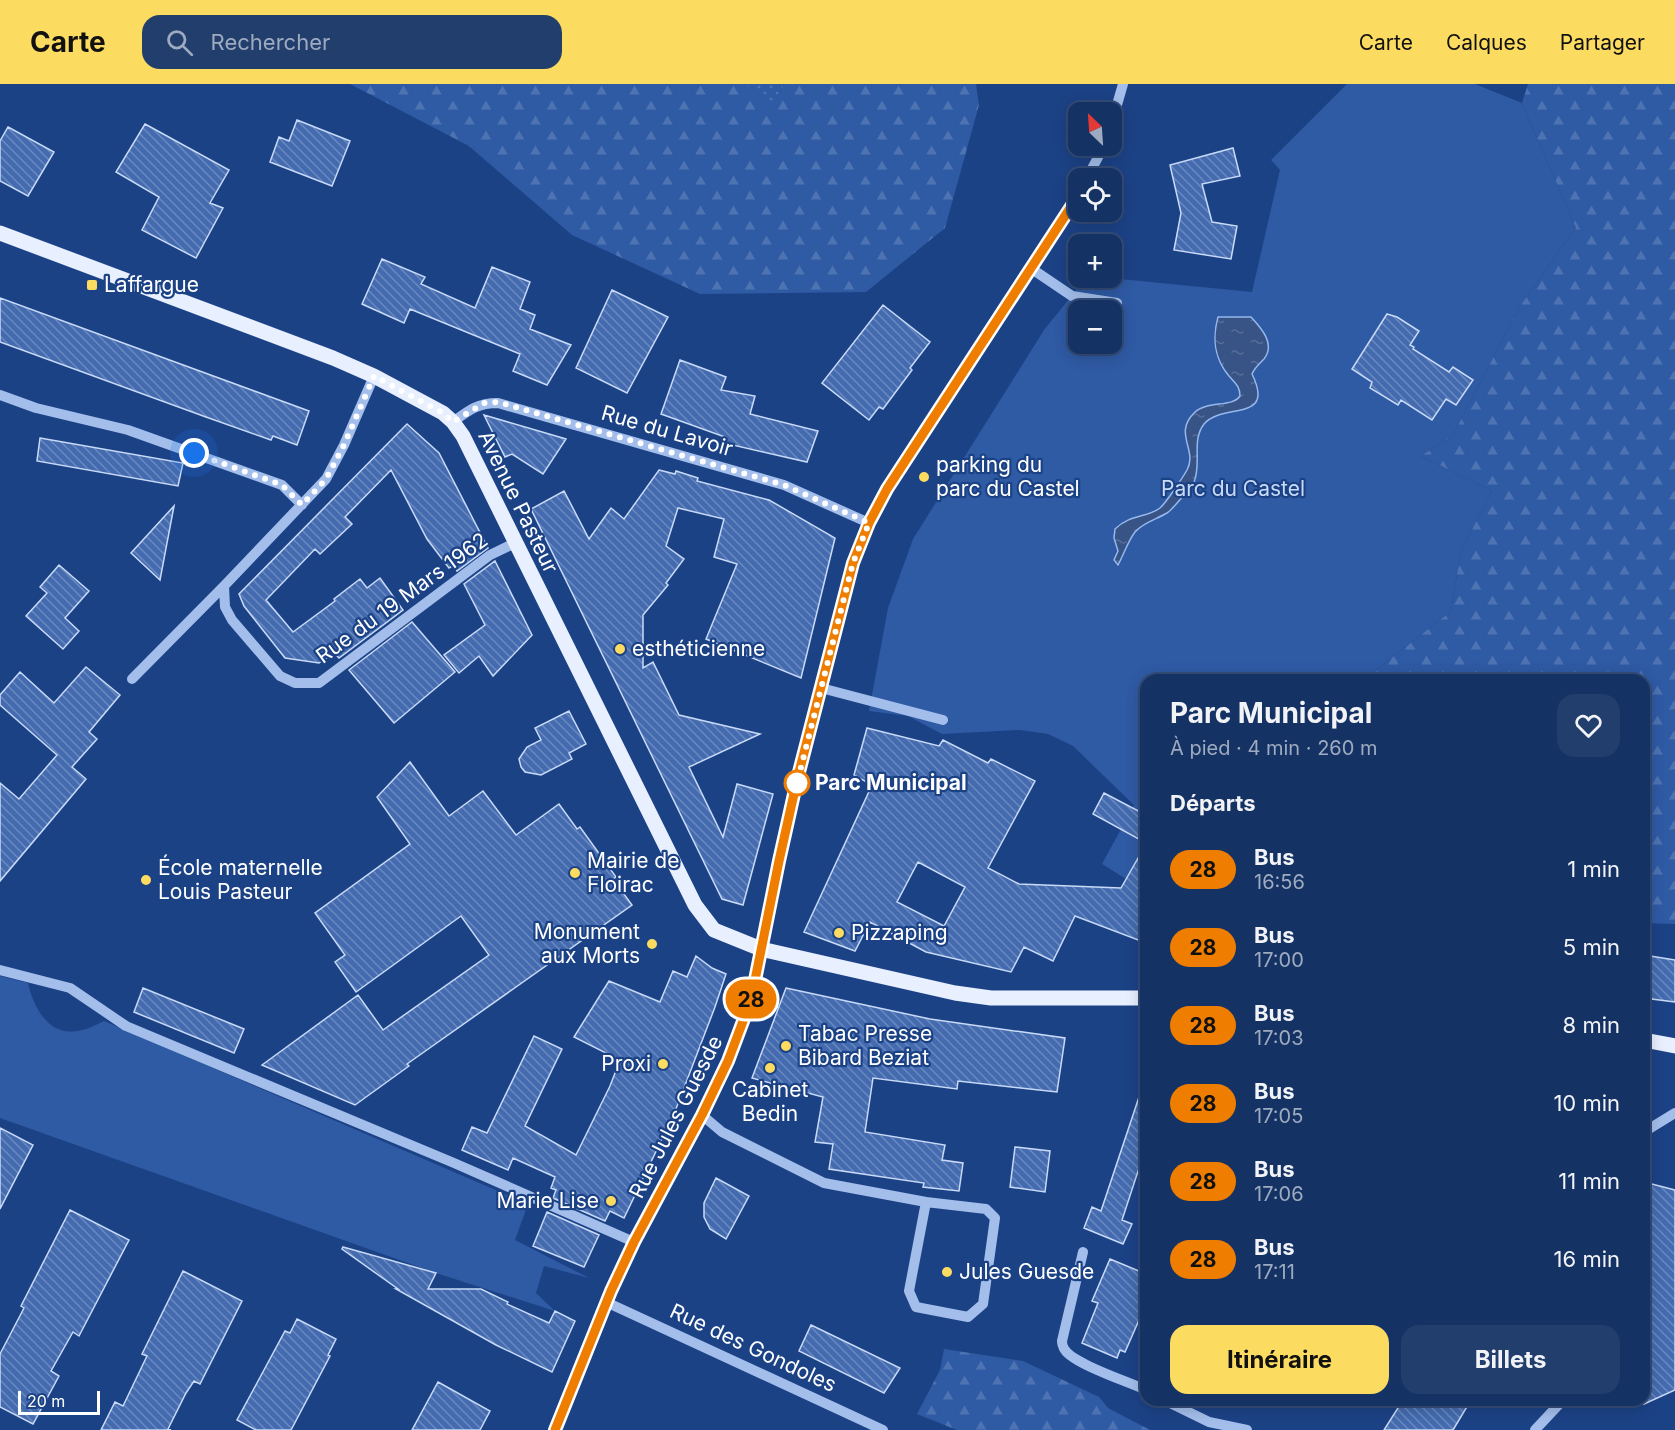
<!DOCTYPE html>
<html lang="fr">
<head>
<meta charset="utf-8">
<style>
  body { margin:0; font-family:Inter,sans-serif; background:#223e6d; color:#f1f3f6; height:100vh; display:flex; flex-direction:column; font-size:22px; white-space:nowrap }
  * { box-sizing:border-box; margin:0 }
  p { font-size:20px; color:#9daabf }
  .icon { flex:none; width:33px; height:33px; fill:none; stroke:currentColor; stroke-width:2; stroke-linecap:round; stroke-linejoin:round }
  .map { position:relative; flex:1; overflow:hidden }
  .sheet { position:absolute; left:1140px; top:590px; width:510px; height:732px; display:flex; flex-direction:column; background:#153264; border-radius:18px; box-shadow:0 3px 15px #0003,0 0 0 2px #344d78 }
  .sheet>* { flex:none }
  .badge { padding:0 12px; border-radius:20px; font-size:21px; line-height:39px }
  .needle { width:39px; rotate:335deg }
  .controls { position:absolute; left:1068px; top:18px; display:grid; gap:12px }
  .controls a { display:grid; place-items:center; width:54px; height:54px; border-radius:12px; background:#153264; box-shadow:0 3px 15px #0003,0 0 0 2px #344d78; font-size:30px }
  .scale { position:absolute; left:18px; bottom:15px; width:82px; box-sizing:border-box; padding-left:6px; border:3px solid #fff; border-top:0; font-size:16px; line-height:21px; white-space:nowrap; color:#fff; -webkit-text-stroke:4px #1c4286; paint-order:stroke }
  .you { position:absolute; width:30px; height:30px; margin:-15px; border:4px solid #fff; border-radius:50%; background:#1a73e8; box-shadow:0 0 0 9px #1a73e833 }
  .map>.badge { position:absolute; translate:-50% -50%; box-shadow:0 0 0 3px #fff }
  h2 { padding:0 30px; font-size:22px; line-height:54px }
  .round { display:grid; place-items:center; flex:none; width:63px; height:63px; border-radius:18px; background:#223e6d }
  .overview { display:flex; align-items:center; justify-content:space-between; height:102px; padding:0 30px }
  h1 { font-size:28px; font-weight:700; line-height:45px }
  .button { display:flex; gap:12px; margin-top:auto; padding:12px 30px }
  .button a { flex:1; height:69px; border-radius:18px; background:#fcdb61; color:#111; font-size:24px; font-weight:700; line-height:69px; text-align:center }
  .button a+a { background:#223e6d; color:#f1f3f6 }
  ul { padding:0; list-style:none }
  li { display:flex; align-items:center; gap:18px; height:78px; padding:0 30px }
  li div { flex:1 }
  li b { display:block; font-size:22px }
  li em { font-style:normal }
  li .badge { min-width:66px; font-weight:700; text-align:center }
  header { display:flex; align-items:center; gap:36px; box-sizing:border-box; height:84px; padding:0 30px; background:#fcdb61; color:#111 }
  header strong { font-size:28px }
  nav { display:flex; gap:33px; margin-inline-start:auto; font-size:21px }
  .search { width:420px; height:54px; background:#223e6d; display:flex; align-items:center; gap:15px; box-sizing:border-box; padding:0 21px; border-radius:18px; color:#9daabf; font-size:22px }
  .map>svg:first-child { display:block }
  .green { fill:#2f5aa4; fill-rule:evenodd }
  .forest { fill:url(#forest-firs) }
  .garden { fill:url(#garden-dots) }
  .water { fill:url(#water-ripples); stroke:#96b8ed; stroke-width:1.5 }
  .building { fill:url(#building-back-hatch); stroke:#c8daf8; stroke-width:1.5; fill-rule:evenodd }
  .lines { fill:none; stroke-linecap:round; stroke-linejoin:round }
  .minor { stroke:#a3beeb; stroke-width:10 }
  .major { stroke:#e8efff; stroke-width:15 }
  .line-casing { stroke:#fff; stroke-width:14 }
  .line { stroke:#ee7d00; stroke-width:9 }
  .walk { stroke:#fff; stroke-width:6; stroke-dasharray:0 10.8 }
  .poi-dot { fill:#fcdb61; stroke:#1c4286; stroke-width:2 }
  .stop-dot { fill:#fff; stroke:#ee7d00; stroke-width:3 }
  .labels { text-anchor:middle; stroke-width:4.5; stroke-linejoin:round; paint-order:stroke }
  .poi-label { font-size:21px; fill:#fff; stroke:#1c4286; text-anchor:start }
  .street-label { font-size:21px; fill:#fff; stroke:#1c4286 }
  .park-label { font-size:21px; fill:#c8daf8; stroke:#1c4286 }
  .stop-label { font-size:21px; font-weight:bold; fill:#fff; stroke:#1c4286; text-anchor:start }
</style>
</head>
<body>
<header>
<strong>Carte</strong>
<div class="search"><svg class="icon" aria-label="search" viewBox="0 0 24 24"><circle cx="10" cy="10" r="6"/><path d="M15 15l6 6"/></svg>Rechercher</div>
<nav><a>Carte</a><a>Calques</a><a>Partager</a></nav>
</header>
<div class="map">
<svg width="1675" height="1346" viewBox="0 0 1675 1346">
  <defs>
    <pattern id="forest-firs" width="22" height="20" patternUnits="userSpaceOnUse" patternTransform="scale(1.5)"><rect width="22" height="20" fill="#2f5aa4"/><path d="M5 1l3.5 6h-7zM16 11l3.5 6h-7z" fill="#4e73b2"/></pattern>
    <pattern id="garden-dots" width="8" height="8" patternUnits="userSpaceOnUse" patternTransform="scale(1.5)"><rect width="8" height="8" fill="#2f5aa4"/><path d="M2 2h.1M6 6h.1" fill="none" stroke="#4e73b2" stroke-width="1.8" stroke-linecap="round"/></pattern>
    <pattern id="water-ripples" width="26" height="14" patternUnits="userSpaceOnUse" patternTransform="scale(1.5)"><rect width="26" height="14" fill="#385486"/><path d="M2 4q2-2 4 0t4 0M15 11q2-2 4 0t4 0" fill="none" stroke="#566e98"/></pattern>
    <pattern id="building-back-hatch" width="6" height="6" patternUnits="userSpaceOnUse" patternTransform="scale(1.5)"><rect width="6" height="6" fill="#446baf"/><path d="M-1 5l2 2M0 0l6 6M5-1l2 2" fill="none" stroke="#6989bf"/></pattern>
  </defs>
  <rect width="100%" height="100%" fill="#1c4286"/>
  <path class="green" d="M1347,0H1475L1522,19L1576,144L1520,222L1453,351L1421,372L1492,407L1461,467L1451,527L1365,595L1146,596V760L1126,795L1102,780L1134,721L1073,662L1048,650L1020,646L942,650L908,632L869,627L888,524L913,455L1044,246L1086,194H1110L1252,208L1280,86L1271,76ZM1078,226H1112V260H1078Z
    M0,892L28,899C33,922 48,952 77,947C86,946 96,941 104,937L528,1120L515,1156L589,1194L544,1182L536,1209L555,1227L436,1189L0,1034Z"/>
  <path class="forest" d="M350,0H743L775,19L784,0H976L979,21L945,144L866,208L700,210L572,151L469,62Z
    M1528,0H1675V840L1644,839V596L1365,595L1451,527L1461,467L1492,407L1421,372L1453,351L1520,222L1576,144L1522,19Z
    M944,1265L1023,1277L1099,1313L1108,1324L1150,1346H957L917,1330L940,1286Z"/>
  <path class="garden" d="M743,0H784L775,20Z"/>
  <path class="water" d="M1218,233H1251C1261,244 1276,260 1264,275C1259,280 1255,283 1252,290C1276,339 1223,318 1204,340C1191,357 1202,379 1194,398C1192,402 1171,427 1167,429C1157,435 1142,439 1135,448C1128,457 1124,470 1118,481L1114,476L1118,467L1114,454L1115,445C1130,430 1147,434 1160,424C1166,419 1183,393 1187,386C1198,366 1173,350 1194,329C1207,316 1232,324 1240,312C1240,302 1235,299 1229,292C1214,274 1212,255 1218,233Z"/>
  <path class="building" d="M297,36L350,57L332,102L270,78L279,53L289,57Z
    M145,40L229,86L210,119L223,124L196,174L142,146L159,113L116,88Z
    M8,43L54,68L28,112L0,97V57Z
    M1233,64L1240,92L1202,100L1212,138L1237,142L1231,175L1174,166L1181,129L1170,81Z
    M382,175L425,193L421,200L475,224L492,183L530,198L520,225L535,231L530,245L571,261L547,301L513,287L520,270L410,225L404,239L362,220Z
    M612,206L668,233L627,309L576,284Z
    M0,214L309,327L297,361L273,352L271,356L206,333L0,258Z
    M883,221L930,258L910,284L912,286L883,325L879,323L869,336L822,299Z
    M1387,230L1397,233L1419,247L1410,261L1414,263L1413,265L1449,288L1453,283L1473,296L1456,321L1446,315L1432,336L1401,316L1398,321L1370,304L1372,298L1352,285Z
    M680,276L726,293L721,306L755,312L750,330L818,347L807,378L724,359L725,353L661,330Z
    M484,331L566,355L543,390L512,370L505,373Z
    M407,340L439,369L488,464L457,487L454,481L449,484L427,455L391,386L345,433L352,440L320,470L315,465L266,516L293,548L335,517L334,515L360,495L367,504L380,494L403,526L339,574L334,569L319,579L285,574L244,522L239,510Z
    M40,354L183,379L178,402L37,377Z
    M659,386L675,390L676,387L698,394L697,397L769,416L835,454L801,594L706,555L737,480L714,473L724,435L678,424L666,462L684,475L666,499L668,501L643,531V584L653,578L679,631L760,650L689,683L723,753L737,700L773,710L743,821L722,815L531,425L564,407L589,455L611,424L624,435Z
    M174,422L160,496L131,469Z
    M495,477L532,551L493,592L479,572L459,589L444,571L485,541L464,500Z
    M59,481L89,507L65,534L79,547L63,565L26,532L47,509L40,503Z
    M412,538L455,588L394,639L349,586Z
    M86,583L120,611L89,648L97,655L72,683L86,695L0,797V699L19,715L57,671L0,621V611L20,588L54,619Z
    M569,627L586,660L569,669L572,675L541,691L525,688L521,683L519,675L527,663L541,656L535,644Z
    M867,644L939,662L943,656L988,679L991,675L1035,697L988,784L1019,800L1121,804L1146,760V859L1075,832L1053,877L1024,863L1011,888L926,868L870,838L855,867L804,848L872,701L854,691ZM918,778L965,803L944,842L897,818Z
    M410,678L449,732L483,707L516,751L559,720L577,745L580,743L616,793L613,795L632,821L407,980L409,982L355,1021L262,981L358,911L383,946L489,871L461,832L356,908L335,878L345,871L315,829L410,760L377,713Z
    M1104,709L1146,731V759L1093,730Z
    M1644,871L1675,876V918L1644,914Z
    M696,872L712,884L726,890L715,923L674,1030L624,1134L610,1127L605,1137L553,1114L556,1106L551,1104L555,1093L513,1074L508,1086L462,1066L472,1043L487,1049L534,952L562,965L525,1042L576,1071L610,1002L620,976L574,953L609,897L660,918L673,887L687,893Z
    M143,904L244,945L234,969L134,928Z
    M786,904L930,935L1065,954L1057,1008L958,997L957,1005L873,994L865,1048L945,1061L942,1076L963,1079L959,1107L923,1103L924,1099L829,1085L833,1060L815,1058L823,1013L752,994Z
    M1142,1004L1146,1005V1063L1122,1136L1132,1140L1123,1160L1084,1144L1092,1123L1101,1127Z
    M0,1044L33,1061L0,1125Z
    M1015,1063L1050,1067L1045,1108L1010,1103Z
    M716,1094L749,1112L726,1155L710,1145L704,1133V1119Z
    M1648,1099L1675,1106V1306L1644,1320V1114Z
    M70,1126L129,1156L79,1252L73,1248L51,1287L59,1292L33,1340L0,1323V1270L24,1224L21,1222Z
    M547,1128L599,1151L584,1183L533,1162Z
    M343,1163L436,1189L428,1205H481L508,1218L507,1220L549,1239L555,1227L575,1237L552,1288L496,1261L396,1205H398L342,1165Z
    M1110,1175L1146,1190V1220L1125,1268L1120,1266L1117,1274L1082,1259L1098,1219L1092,1217Z
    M183,1187L242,1217L200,1300L194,1297L186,1309L168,1345L171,1346H101L115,1318L123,1322L147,1272L142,1270Z
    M297,1235L336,1255L328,1271L330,1272L291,1346H256L237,1336L285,1247L290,1249Z
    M811,1241L900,1284L884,1309L799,1267Z
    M438,1298L490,1327L480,1346H412Z
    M1403,1316H1471L1453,1346H1384Z"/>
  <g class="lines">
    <path class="minor" d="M1112,38L1123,0
      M1087,94L1104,62
      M1032,185L1072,212L1117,219
      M0,311L36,324L128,346L282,401L302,421
      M453,338C469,326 478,319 498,319L784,401L869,439
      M224,502L225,523L232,536L280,592L295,599H319L490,471L515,459
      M132,595L224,502L326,395L344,361L374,292
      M821,604L943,636
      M0,886L70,904L126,942L454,1079L634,1158
      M702,1031L722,1048L824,1099L926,1118L909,1207L916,1223L968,1233L983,1220L995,1134L986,1125L926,1118
      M1644,1048L1675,1029
      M1083,1168L1062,1257C1062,1259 1063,1264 1065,1266C1074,1280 1129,1298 1146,1306
      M606,1218L883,1346
      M1164,1316L1209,1338L1247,1346
      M555,1346L611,1207L634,1158L702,1031L728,977L751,916L779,777L798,692L853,479L869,439L887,405L1078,112
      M1535,1346L1563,1316"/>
    <path class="major" d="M0,149L333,274L374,292L443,329L453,338L463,352L695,821L714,846L761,865L955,909L991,914H1146
      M1644,956L1675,962"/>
  </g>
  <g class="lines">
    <defs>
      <path id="line" d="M555,1346L611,1207L634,1158L702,1031L728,977L751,916L779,777L798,692L853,479L869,439L887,405L1078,112"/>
    </defs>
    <use href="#line" class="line-casing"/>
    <use href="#line" class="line"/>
    <path class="walk" d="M194,369L282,401L302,421L326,395L344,361L374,292L443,329L453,338L484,319L498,318L784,401L869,439L853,479L797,699"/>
  </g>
  <g class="poi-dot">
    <rect x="86" y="195" width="12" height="12" rx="3"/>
    <circle cx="924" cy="393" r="6"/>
    <circle cx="620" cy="565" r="6"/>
    <circle cx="575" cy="789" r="6"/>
    <circle cx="146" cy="796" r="6"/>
    <circle cx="839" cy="849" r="6"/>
    <circle cx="652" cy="860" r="6"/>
    <circle cx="786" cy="962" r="6"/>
    <circle cx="663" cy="980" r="6"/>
    <circle cx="770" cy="984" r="6"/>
    <circle cx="611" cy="1117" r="6"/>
    <circle cx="947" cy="1188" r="6"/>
  </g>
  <circle class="stop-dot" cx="797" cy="699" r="12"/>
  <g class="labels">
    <g class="poi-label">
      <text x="104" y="208">Laffargue</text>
      <text x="936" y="388">parking du<tspan x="936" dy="24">parc du Castel</tspan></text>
      <text x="632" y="572">esthéticienne</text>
      <text x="587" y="784">Mairie de<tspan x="587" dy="24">Floirac</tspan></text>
      <text x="158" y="791">École maternelle<tspan x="158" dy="24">Louis Pasteur</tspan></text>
      <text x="640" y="855" text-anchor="end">Monument<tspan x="640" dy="24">aux Morts</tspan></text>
      <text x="851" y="856">Pizzaping</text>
      <text x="798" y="957">Tabac Presse<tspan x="798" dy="24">Bibard Beziat</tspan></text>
      <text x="651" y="987" text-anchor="end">Proxi</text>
      <text x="770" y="1013" text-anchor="middle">Cabinet<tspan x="770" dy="24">Bedin</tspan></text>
      <text x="599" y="1124" text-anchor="end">Marie Lise</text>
      <text x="959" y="1195">Jules Guesde</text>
    </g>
    <g class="street-label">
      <text transform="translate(667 347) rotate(16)" y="7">Rue du Lavoir</text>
      <text transform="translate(518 418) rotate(64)" y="7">Avenue Pasteur</text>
      <text transform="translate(402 514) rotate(-36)" y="7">Rue du 19 Mars 1962</text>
      <text transform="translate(676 1033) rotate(-63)" y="7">Rue Jules Guesde</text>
      <text transform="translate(753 1264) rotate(25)" y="7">Rue des Gondoles</text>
    </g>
    <g class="park-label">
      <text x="1233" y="412">Parc du Castel</text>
    </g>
    <g class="stop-label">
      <text x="815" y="706">Parc Municipal</text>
    </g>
  </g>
</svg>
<div class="controls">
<a><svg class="needle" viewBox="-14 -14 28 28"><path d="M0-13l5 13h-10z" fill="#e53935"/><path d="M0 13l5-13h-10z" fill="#9daabf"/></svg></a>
<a><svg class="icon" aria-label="locate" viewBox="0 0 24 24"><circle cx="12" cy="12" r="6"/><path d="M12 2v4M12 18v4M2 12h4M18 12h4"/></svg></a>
<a>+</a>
<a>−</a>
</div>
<div class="scale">20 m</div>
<div class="you" style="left:194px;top:369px"></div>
<b class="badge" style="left:751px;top:915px;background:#ee7d00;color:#111">28</b>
<section class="sheet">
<div class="overview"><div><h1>Parc Municipal</h1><p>À pied · 4 min · 260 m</p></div><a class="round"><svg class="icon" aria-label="heart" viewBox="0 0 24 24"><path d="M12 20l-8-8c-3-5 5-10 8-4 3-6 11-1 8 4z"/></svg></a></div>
<h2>Départs</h2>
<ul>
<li><span class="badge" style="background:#ee7d00;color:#111">28</span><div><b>Bus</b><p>16:56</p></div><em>1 min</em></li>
<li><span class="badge" style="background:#ee7d00;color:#111">28</span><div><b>Bus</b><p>17:00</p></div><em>5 min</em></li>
<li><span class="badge" style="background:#ee7d00;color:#111">28</span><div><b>Bus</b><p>17:03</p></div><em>8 min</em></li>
<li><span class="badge" style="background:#ee7d00;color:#111">28</span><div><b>Bus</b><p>17:05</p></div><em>10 min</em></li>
<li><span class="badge" style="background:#ee7d00;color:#111">28</span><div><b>Bus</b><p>17:06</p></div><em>11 min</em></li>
<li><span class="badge" style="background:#ee7d00;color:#111">28</span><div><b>Bus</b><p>17:11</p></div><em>16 min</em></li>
</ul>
<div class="button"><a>Itinéraire</a><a>Billets</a></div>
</section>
</div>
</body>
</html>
